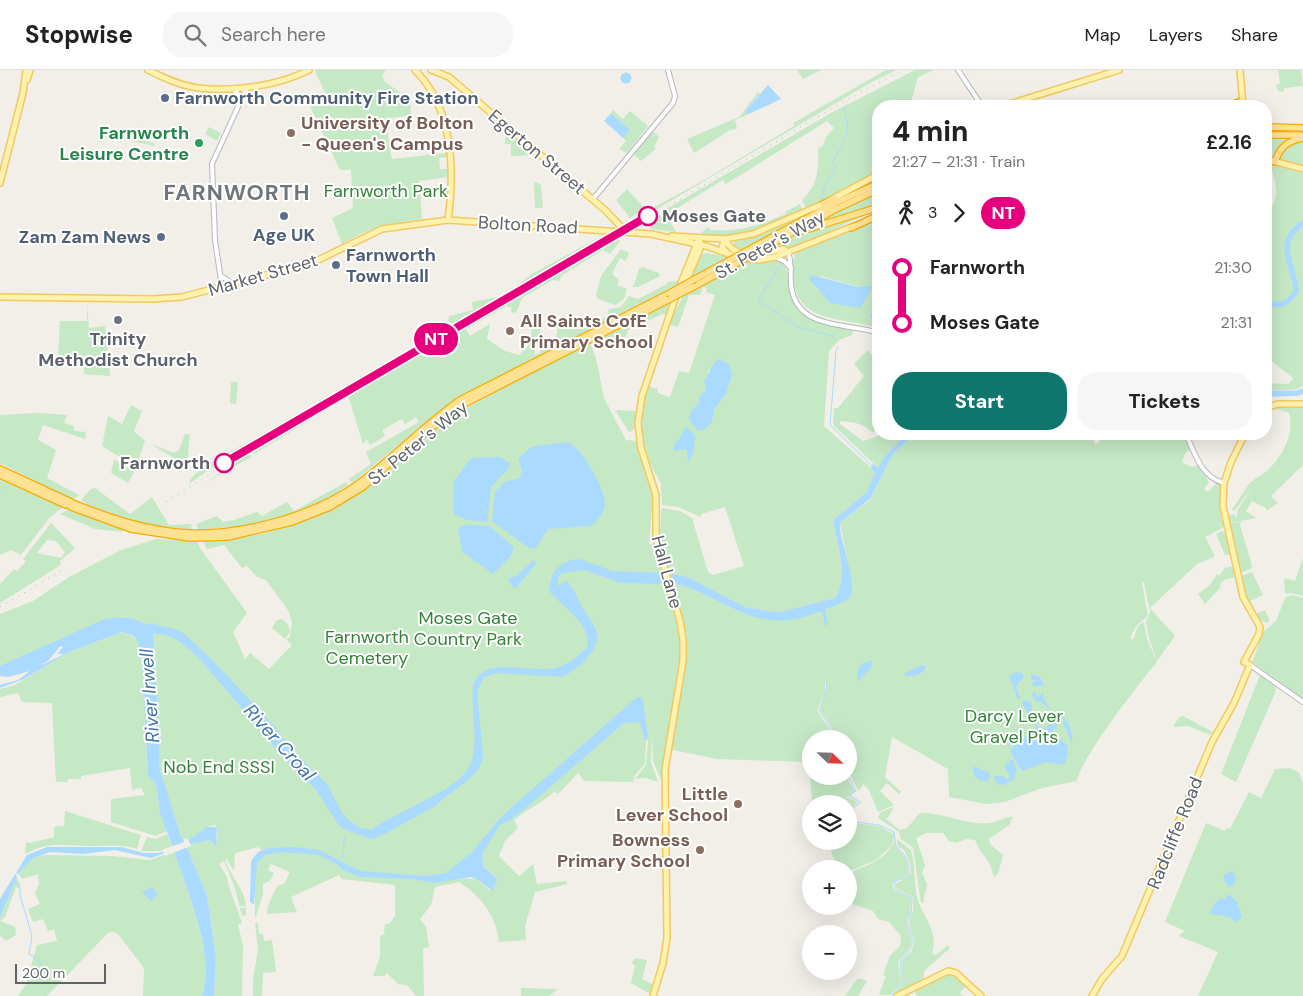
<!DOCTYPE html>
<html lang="en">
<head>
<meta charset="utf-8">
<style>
  body { margin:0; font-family:"DM Sans",sans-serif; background:#f6f6f6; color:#222; height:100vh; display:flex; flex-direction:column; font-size:19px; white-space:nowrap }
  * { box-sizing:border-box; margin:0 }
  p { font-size:16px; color:#767676 }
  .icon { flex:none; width:28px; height:28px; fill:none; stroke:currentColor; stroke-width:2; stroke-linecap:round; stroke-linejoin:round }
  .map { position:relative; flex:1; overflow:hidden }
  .details { position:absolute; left:872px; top:30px; width:400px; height:340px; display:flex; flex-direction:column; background:#fff; border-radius:20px; box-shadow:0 5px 20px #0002 }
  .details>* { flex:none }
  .badge { padding:0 10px; border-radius:16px; font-size:18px; line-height:32px }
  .needle { width:32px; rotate:113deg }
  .tools { position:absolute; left:802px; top:660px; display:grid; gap:10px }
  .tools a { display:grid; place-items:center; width:55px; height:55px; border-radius:50%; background:#fff; box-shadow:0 5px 20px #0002; font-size:25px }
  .scale { position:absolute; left:15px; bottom:12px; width:91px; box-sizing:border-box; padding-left:5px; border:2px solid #5f6368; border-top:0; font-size:14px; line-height:18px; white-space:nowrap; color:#5f6368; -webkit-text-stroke:4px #fff; paint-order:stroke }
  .map>.badge { position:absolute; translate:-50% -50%; box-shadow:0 0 0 2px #fff }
  .legs { display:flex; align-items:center; gap:8px; height:55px; padding:0 20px; font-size:16px }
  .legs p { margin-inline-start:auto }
  .head { display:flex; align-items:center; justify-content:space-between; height:85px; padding:0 20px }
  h1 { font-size:28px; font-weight:800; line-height:38px }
  .button { display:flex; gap:10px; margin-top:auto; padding:10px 20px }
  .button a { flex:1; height:58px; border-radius:20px; background:#0f766e; color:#fff; font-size:20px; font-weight:800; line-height:58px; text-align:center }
  .button a+a { background:#f6f6f6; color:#222 }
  ul { padding:0 20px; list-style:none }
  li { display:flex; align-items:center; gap:18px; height:55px; font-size:19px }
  li i { display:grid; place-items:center; width:8px; height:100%; margin:0 6px; background:currentColor }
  li i::after { content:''; width:12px; height:12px; margin:-6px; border:4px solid; border-radius:50%; background:#fff }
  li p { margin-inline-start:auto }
  li:first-child i { background:linear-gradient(#0000 50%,currentColor 0) }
  li:last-child i { background:linear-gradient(currentColor 50%,#0000 0) }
  header { display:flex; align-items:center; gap:30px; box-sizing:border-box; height:70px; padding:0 25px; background:#fff; border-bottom:1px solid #e0e0e0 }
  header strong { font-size:24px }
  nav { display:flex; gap:28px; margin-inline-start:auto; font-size:18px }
  .search { width:350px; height:45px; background:#f6f6f6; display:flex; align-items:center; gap:12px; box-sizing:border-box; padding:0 18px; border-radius:20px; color:#767676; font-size:19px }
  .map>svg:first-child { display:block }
  .green { fill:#c5e8c5; fill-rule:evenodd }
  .water { fill:#aadaff; fill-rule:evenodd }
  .pier { fill:#f1efe8 }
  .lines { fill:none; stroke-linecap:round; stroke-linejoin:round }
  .stream { stroke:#aadaff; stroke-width:1 }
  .river { stroke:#aadaff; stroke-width:5.5 }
  .minor-casing { stroke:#b5b8bc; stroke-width:6 }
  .major-casing { stroke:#f2c960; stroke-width:8 }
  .highway-casing { stroke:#f9ab00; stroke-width:8 }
  .minor { stroke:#fff; stroke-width:4 }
  .major { stroke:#fff2af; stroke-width:5 }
  .highway { stroke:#fde293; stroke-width:5.5 }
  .rail { stroke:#b6b7b8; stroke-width:1; stroke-dasharray:1 6; stroke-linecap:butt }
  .highway-bridge-casing { stroke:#f9ab00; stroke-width:8; stroke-linecap:butt }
  .highway-bridge { stroke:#fde293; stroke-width:5.5 }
  .line-1-casing { stroke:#fff; stroke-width:11 }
  .line-1 { stroke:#e6007e; stroke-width:8 }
  .service-dot { fill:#5c6f8a; stroke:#fff; stroke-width:2 }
  .education-dot { fill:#8d6e63; stroke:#fff; stroke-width:2 }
  .leisure-dot { fill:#2e9e5b; stroke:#fff; stroke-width:2 }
  .stop-1-dot { fill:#fff; stroke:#e6007e; stroke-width:2.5 }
  .worship-dot { fill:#6b7280; stroke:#fff; stroke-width:2 }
  .labels { text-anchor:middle; stroke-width:4; stroke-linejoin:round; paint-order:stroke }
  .service-label { font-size:18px; font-weight:bold; fill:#4e5e75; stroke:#fff; text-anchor:start }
  .education-label { font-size:18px; font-weight:bold; fill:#785e54; stroke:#fff; text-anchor:start }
  .leisure-label { font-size:18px; font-weight:bold; fill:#27864d; stroke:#fff; text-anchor:end }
  .street-label { font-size:18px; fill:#5f6368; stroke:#fff }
  .park-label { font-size:18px; fill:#348238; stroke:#fff }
  .stop-label { font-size:18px; font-weight:bold; fill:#5f6368; stroke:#fff; text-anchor:start }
  .worship-label { font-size:18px; font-weight:bold; fill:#5b616d; stroke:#fff }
  .water-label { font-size:19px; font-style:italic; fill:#4174aa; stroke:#fff }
  .district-label { font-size:22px; font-weight:bold; letter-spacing:1px; fill:#70757a; stroke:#fff }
</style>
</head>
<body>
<header>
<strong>Stopwise</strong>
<div class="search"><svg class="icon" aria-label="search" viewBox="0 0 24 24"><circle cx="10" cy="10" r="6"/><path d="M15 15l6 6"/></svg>Search here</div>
<nav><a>Map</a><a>Layers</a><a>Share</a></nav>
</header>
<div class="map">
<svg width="1303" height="926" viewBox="0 0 1303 926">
  <rect width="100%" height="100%" fill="#f1efe8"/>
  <path class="green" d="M316,0H386L382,6L385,12L410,29L411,45L385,49L392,89L446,83L447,87L439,88L440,99H447L448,107L419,111L422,149C388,154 372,156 342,174L332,148L353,138L351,100H340L310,36L328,28L315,2Z
    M797,0H821L803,9Z
    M886,0H896L870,13L652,142L642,145L639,142L630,148L616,130L627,119L647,141L701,112L794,56L793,53Z
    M915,0H934L918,7L910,35L915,36H879V102L806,139L802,130C818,115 819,100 818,78L823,76L826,67L834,58L827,51L726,114L723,110L666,145L676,162L651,159L649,154L662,144L661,142L831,43Z
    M1278,0H1301L1303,16L1284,18V21L1280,22L1275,15L1280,14Z
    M758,22L760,23L745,41L749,44L735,50L737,59L730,60L694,83L687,69L739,47Z
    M613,40L623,49L630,41L648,56L627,83L619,79L626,71L623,68L630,60L611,43Z
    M144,57L141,70L154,73L155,76L117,68H133Z
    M209,57L221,63L217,71L205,64Z
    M653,61L659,67L654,77L656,79L641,91L633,84Z
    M513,63L532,79L531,85L511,86V74H505V64Z
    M1266,67L1294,68L1283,73L1271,89L1266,87Z
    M1303,70V97L1280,89L1288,74Z
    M1266,92L1303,101V316L1297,319L1266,321V313L1289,314L1293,308L1266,287V145C1281,125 1276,119 1271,96Z
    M536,112L541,115L543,138H535L534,113Z
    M879,121V135L806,157Z
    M852,122L742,180L733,175L735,171L753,166Z
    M800,134L803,141C772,150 735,176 701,163L708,157L710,160C738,162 761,155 786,144L785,142Z
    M878,139L789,180L785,177L761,183L804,161Z
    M879,147V226L869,247L879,253V259C848,246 801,256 794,213C793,204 792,190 796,182ZM820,206L859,217H872L817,220Z
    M620,166V171L610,184L603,180L561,206L560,211L553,210L522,228L516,243L511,242L512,238L507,236L466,259L470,266L490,254L487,269L505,281L519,285L528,276L534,252L542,254L534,285L540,283L542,276L555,275L558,257C582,263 587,257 607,246L609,239L621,237L629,226L638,229L667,214V212L677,211V215L483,314L443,339L352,413L349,409L371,394L366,382L419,352L416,347L405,354L402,349L382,360L385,366L370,375L367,369L363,374L348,325Z
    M600,167L606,169L506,227L505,225L532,204Z
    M621,179L629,183L626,191L620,188L612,204L619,210L617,215L627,219L624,229L615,235L598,229L596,225L601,206Z
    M707,183L728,187L690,208L700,185Z
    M779,190C795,197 784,229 802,243C816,255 836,256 853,259L852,265L839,270L829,281L824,356L876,402L867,422L833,450C837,474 849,506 835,528L780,542L769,541L745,537L688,507L669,503L660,471L661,440L663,438L680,441L692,448L708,502L713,505L744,496L725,437L701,444V447L678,437L662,435L661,414L649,391L642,365L643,335L648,316L658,319L657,323L670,327L679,301L689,303L715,225L706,222L707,218L703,217L700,225H689L678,257L668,254L684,225L745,192L759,193ZM709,299L726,324L715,338L712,352L693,338L698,335L699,327L707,320Z
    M642,197L659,203L660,206L638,217H633L639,199Z
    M502,226L503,228L434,268V264L448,257L449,246L473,240L472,232Z
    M87,232L89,258L105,256L110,306L84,304V295L77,287H58L60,251H87Z
    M671,232L666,245L662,244L648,251L645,250L628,260L624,271L615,268L610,270L605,277L597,276L595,270Z
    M590,273L596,288L604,328L626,370L636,371L653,426L649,474L656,475L667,515L679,514L688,517L742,543H817L849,528L850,504L840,453L871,429L893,384L915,364H1094V373L1097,374L1105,364H1183L1191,379L1186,382L1182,392L1192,397L1198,395C1200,402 1207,406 1209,412L1204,419L1208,422L1216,413L1223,415L1220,444L1224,457L1205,467L1215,486L1197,494L1150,538L1175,566L1157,591L1149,568L1146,552L1150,542L1144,512L1142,513L1148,546L1137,555L1130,568L1133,570L1138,556L1144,552L1147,569L1157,592C1140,612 1080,689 1077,711L1042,718L1005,732L986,734L949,727L948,699L892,667L885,707L901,722L899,724L887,713L880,721L894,735L878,742L869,720L863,714L860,720H858L849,703V689L855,687L849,681V669H832V658L820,640L828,613L826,614L825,611V622L817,640L829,659L830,668L811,669V706H846L855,721L847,727L858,732L852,738L855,753L879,756L895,765L891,776L876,790L850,801L835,799L834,789L827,771H849V734H812L809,690L805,692L717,689L669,679L672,665L668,663L663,715L653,691L652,666L651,692L658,712L645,708L635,709L646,695L648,671L646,670L645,694L635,705L633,712L584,711L578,703L558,724L555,721C542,733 527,739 514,750L518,758L505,771L499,786L519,806L533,794L537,814L567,811V814L535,822L525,856L526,870L499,872C496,845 481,826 459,812L435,817L431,835L420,849L426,857L429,877L423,878L424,926H416L407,915L398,914L387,903L384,906H373L380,887V866L384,864L385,854L390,853L395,846V815L342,809L339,805L291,827L297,842L267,844L268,836L277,816L284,814L290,802L271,794L268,800L274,803L270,811L263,814V824L255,849V798L259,789L267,784L258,777L235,783L234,801L227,789L225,790C231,807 244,818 246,836H240L241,838L246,837V845L242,846L235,818L224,791L219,794C221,799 226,803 227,808C230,823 237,837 242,853L238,854L243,876L242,926H214L216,887L207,826L186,775L210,770L215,777L218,763L216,755L209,756L189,771L183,769L179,762L159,696L155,584C153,577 154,575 153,568C151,552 135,551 122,547L0,597V544L33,531L69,507L121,480L156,469L197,470L200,478L247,543L233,562L245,589L250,583L269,599L292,575L286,569L290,567L292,552L288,540L266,510L257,507L247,496L242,498L224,475L207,479L203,471L263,464L331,440L374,412L445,349ZM482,784L484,796L497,809L490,821L477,809L460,808Z
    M868,280L879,294V359L872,362C863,353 853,352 840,351V354L863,371L884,364H907L885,386L878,398L833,355L834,338H838L864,306L854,294Z
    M357,309L359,312L323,334L324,328C337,325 345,314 357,309Z
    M231,312H238L236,334L230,333Z
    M316,334L320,335L251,375L250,371Z
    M131,335L142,341L134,361L145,371L136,397L102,376L108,346L122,354Z
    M1303,336V395L1271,426L1278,433L1266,441V438L1252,431L1246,441L1256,448L1229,453L1227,446L1234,444L1236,447L1238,444L1237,441L1253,416L1236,439L1233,441L1232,439C1239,431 1243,421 1250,413C1256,407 1263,405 1269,399C1283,385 1295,363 1289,343L1272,337Z
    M323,339L322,343L254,384L252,380Z
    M615,340L636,341L634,360L629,362Z
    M38,343L67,345L64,353L74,356V361L86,362L85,369L43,355L38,370L56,380L47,408L79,425L73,430L0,393V345Z
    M185,364H190L187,396L151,374L174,383L179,380Z
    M248,372L249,377L194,402Z
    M250,382L251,387L207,412L223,401V399Z
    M114,389L134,402L128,413L111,403Z
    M224,389L189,414C192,401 211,395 224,389Z
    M0,410L63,437L50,447L21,485L11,480L0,485Z
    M346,412L348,415C303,447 251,458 198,459L196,454L217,446L223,452L234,450L257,442L262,446L287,432L294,441Z
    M95,418L130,444L152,427L169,455L191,454L192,459C161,459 106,448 81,430L91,419Z
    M68,440L122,459L123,462L95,459L60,444Z
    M1241,451L1240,455L1252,495L1251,499L1240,503L1232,460L1229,454Z
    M51,453L75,478L60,491L61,494L56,498L0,533V514L14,499L17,501L26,491L23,489ZM47,470L56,471L65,482L61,488L37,483Z
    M1222,461L1226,465L1231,484L1225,485L1216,464Z
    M1303,488V526L1291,523L1285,524L1284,508L1295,511Z
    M1233,496L1235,507L1224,510L1220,514L1221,517L1205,534L1198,524L1210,515L1217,504L1219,506L1225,498Z
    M1252,502L1263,525L1248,532L1241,506Z
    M1291,525L1303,528V629L1252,592L1263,562L1276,551L1285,528Z
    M1265,540L1270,551L1266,553L1260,550L1255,544Z
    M282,549L288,554L290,562L285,569L272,558L277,550Z
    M122,562L137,569L140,579L145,623L147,697L156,714L160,743L167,761L156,766L111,752V729L145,725L141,718L132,720L130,698L81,706V709H68V712H56L52,633L22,632L18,623L0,627V619L15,615L69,582Z
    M1260,605L1276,615L1275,623L1236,712L1221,704Z
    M1183,646L1213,662L1210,665L1188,656L1173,657L1179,647Z
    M1290,698L1299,703L1303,713V926H1198L1218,882L1179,866L1185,861L1165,852L1206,753L1225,761L1227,758L1230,759L1249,722L1261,728L1275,699Z
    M894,737L888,748H885L900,760L907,758L920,743C944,742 967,756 990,753C998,752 1005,746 1013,747L1009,755L989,769L990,774L1003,785L998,804L994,807L990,794L979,779L975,770L966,769L956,773L949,771L943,763H926L916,768L925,795L922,803L927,814L923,833H921L913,778L900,768L899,762L878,748L881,742Z
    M65,741L141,765L137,779C122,774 110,776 95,776C71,777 48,770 26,784L25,782L26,772L30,773L54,767V757L64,756Z
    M167,764L173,776L160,781H141L147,767L156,769Z
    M897,769L911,780C915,794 914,808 916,822C919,845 940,858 932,884L936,885L948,875L950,878L924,901L923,912L894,924L903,913L901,892L912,881L914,871L909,851L913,841V827L897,819L895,814L908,807L911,803L910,793L904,780L897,776Z
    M894,770L895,777C904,782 911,796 907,806L894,811L892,815L895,821L911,828L910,844L906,851C913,873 915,875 898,892L901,913L891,925H879L886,906L883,905L890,886L900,876L901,866L889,852L878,849L873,841L849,833V803C866,796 888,789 894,770Z
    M175,781C186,823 216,882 202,926H143L144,898L118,864L113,862L108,863L47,926H18L26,914L37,875L57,871L54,859L48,861L43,849L33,852L28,839L40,834L35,823L39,814L38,804L22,809L18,804L32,789L45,785L111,786L150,790Z
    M17,807L20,815L18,818L16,817L5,847L0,851L15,857L16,865L6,871L0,866V848Z
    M255,853H258L259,864H263L264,871L272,870L276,902L263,903L262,926H253V910L258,879Z
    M634,888L647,890L642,909L654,915L650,924L631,913L635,896L632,893Z
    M950,904L966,916L960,923L963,926H917L914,920Z
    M858,908L867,911L858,926H845Z
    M521,918L558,919L549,926H521Z"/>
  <path class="water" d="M620.5 8a5.5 5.5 0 1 1 11 0a5.5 5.5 0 1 1-11 0Z
    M768,15L781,29L749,44L745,41Z
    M611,43L630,60L623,68L604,51Z
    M812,205L858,217L873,216L860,238L830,233L809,209Z
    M879,226V253L869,247Z
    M718,289L728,293L732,304L726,324L715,338L712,352L704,360H697L689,349L693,338L698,335L699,327L706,320L704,310C711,303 710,296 718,289Z
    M686,356L695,366L693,383L688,392L687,379L673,381L676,371L679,370Z
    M907,364H915L893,384L871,428L840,453C839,472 859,512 849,528C847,531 829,538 825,540L828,554L825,556L822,541C772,561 750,547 705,525C694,520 684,514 672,514L669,503L688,507L745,537L769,541L780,542L835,528C849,506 837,474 833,450L867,422L875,402L871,398L873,394L878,398L885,386Z
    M566,372C581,375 605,419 605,434C605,443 597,452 590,456L548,459L535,479L529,478L492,451L495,422L504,412L520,408L522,400L518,389L531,377Z
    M500,387L510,393L509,398L491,417L487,452L467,450L454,444L453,413L471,388Z
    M467,455L489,456L514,477L510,487L493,504L462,481L458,458Z
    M579,489L613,501L663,503L666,514L620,513L585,500L562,503L558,508V516L566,511C574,519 577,527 582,537C587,546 596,556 597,565C599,582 576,600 563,607L497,603L484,607L477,622L483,686C482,707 449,721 437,735L381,766L371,769L344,759L338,754L315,718L300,706L197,586C184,575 171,562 153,564L159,659V696L180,764L185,773L207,757H217L216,777L210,770L186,775L207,826L216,887L214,926H202C216,882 186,821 174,780L151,788L115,780L83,784L50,782L32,789L18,804L16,803L27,785L47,777H121L144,783H158L173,778L160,743L156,714L148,706L142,588L137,569L133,566L122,562L69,582L24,609L0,618V615L18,610L30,601L8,607L0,606V596L105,549C119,547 134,546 146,555L149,553L179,560L187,566L223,601L278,661L289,677L327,714L342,743L349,750L360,758L372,760C395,740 464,721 472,690C478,667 471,640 473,616C483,582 534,607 561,596C571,593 579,584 587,578C593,553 562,538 549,521C551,502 558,491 579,489ZM60,576L63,577L57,584H64L40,596L49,590Z
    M534,490L536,493L518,516L514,519L508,509L516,506Z
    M872,590L871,598L858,611C856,598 860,594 872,590Z
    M921,595L926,596C925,605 912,607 904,606L905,603Z
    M1016,602L1022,603L1024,607L1016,616L1020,628L1018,630L1009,606Z
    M1031,604L1040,607L1044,616H1033L1032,613L1037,611L1031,609Z
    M1034,621L1037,627L1044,622V629L1051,641L1040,631L1036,632L1032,625Z
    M637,627H641L643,631L648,668L644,670L642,658L639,652L624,653L528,736L510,750L500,755L482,784L484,797L497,809L492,821L477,809L470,807L435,813L412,809L361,807L343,800L338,795L319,785L282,782L265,785L257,793L254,835L250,832L251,791L258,782L268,778L295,777L319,780L360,801L425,806L446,803L472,782L501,747Z
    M1025,630L1031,632C1033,642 1032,655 1043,660C1051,655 1054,647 1058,645C1070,649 1073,664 1072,675L1062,649H1058V654L1051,663L1054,668H1059L1067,675L1068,684L1064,695L1046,692L1022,701L1010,681L1015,675H1005L1009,663L1019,670L1035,661L1036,658L1022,633Z
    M1010,690H1013L1017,700L1013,710L1004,715L997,714L994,706H1003L1007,710L1010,708C1009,702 1003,699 1006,692L1009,694Z
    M972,696L990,703L988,711H981L974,705Z
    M1232,801L1236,806L1234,814L1229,817L1223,808L1225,804Z
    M15,804L17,807L0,848V829Z
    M152,817L158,824L151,831L142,822Z
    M1229,824L1237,832L1242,847L1235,853L1230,847L1211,844L1210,840L1219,829H1225Z"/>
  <path class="pier" d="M185,768L188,769L191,776L165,786L162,780L184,772Z"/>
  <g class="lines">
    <path class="stream" d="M822,130L824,118L836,97L833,91C847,68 851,63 844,37
      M781,194L758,230L798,257L833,266L834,269
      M838,277L836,281L830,355L873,397
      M0,422L2,420
      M827,612L826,622L819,640L831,659L830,669
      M849,682L854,686L849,688
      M848,706L856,721L849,726L861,732L853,738L856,752L879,755L894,762L896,777C905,782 912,797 908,807L895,811L894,814L896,820L912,828L911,844L907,851C914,872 916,876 900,892L902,913L892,926
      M342,788L345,767
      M15,812L20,817V825L32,866L29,884L36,888L44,898"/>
    <path class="river" d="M1266,232L1279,235L1287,232L1296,222C1296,197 1272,174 1303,153
      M1266,324L1298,323L1303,321"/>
    <defs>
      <path id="minor" d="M958,0L982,36
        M233,18L242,29
        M593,129L673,33L675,26L668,0
        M788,182C793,195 789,208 792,221C801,260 849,253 879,263
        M775,187L784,191L791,198
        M221,206L234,214
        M222,217L215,170L212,94L247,17
        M1186,364C1195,384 1201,407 1224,413
        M1250,595L1303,632"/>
      <path id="major" d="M148,0C164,8 181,16 199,18C233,22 278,16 309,0
        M415,0C453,38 455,100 448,150
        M431,0L449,7L605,140L626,162
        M1240,0L1243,36
        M27,10L30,0
        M1003,36L1119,0
        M1266,89L1303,99
        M0,113L23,23L26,0
        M672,166L725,169L753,164L823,134L879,104
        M725,169C735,192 765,183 783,179L788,182
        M725,169L722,177L727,183
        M687,209L700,179V172
        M681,213L698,171
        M0,227L152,229L182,227L312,193L382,159L448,150L651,164L706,176L740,188L759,190L775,187L854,156
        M1266,338L1278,334H1303
        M653,926L663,893L667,868L665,700L683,591V570L680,551L656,469V425L641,378L638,353L642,326L675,229
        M897,926L948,901L956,903L981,926
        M1092,926L1102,909L1122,886L1212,672L1234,633L1250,595L1244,592L1259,564L1260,557L1243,527L1223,436L1224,413L1231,392L1245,364"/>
      <path id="highway" d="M1227,36L1242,31
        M1266,57L1303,58
        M1266,65H1301
        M1275,92C1280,77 1287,71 1303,68
        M823,134L835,129
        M851,158L879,145
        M802,161L879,137
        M754,177L835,133L879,113
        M762,179L834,140L879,119
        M695,209L725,193
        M693,217L734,195
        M0,399L71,432
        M0,405L66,435
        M75,434C112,449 149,461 189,463C243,465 314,446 358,414C394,388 424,355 460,330L670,223
        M71,437L131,459L190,468L228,467L292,452L330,437L363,417L422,365L460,336L668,230"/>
    </defs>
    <use href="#minor" class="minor-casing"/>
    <use href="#major" class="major-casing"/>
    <use href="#highway" class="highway-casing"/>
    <use href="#minor" class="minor"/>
    <use href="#major" class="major"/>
    <use href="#highway" class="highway"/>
    <path class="rail" d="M632,158L844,31L902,0
      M166,432L250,379L619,166
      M0,537L64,499"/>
    <defs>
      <path id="highway-bridge" d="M725,193L754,177
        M734,195L762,179
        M670,223L695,209
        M668,230L693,217"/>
    </defs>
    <use href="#highway-bridge" class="highway-bridge-casing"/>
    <use href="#highway-bridge" class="highway-bridge"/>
  </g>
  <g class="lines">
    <defs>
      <path id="line-1" d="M224,393L648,146"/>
    </defs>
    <use href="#line-1" class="line-1-casing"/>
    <use href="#line-1" class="line-1"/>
  </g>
  <g class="service-dot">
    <circle cx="165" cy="28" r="5"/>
    <circle cx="284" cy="146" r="5"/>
    <circle cx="161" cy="167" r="5"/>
    <circle cx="336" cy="195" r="5"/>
  </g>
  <g class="education-dot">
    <circle cx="291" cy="63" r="5"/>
    <circle cx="510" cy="261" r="5"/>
    <circle cx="738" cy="734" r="5"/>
    <circle cx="700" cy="780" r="5"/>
  </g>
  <circle class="leisure-dot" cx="199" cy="73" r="5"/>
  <g class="stop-1-dot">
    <circle cx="648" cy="146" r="9"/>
    <circle cx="224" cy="393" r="9"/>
  </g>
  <circle class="worship-dot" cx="118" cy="250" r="5"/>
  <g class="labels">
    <g class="service-label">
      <text x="175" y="34">Farnworth Community Fire Station</text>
      <text x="284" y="171" text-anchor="middle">Age UK</text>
      <text x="151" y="173" text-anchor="end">Zam Zam News</text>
      <text x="346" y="191">Farnworth<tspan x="346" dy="21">Town Hall</tspan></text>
    </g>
    <g class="education-label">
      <text x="301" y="59">University of Bolton<tspan x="301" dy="21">- Queen's Campus</tspan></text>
      <text x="520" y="257">All Saints CofE<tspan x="520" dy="21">Primary School</tspan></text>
      <text x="728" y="730" text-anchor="end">Little<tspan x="728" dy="21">Lever School</tspan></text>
      <text x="690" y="776" text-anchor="end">Bowness<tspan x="690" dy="21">Primary School</tspan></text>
    </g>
    <g class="leisure-label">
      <text x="189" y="69">Farnworth<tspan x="189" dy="21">Leisure Centre</tspan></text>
    </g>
    <g class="street-label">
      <text transform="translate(537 82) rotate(40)" y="6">Egerton Street</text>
      <text transform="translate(528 155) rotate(3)" y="6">Bolton Road</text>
      <text transform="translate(770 175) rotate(-29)" y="6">St. Peter's Way</text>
      <text transform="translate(263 205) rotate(-16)" y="6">Market Street</text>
      <text transform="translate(418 373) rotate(-39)" y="6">St. Peter's Way</text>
      <text transform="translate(667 502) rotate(75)" y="6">Hall Lane</text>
      <text transform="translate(1175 763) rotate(-68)" y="6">Radcliffe Road</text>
    </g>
    <g class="park-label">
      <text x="386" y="127">Farnworth Park</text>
      <text x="468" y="554">Moses Gate<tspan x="468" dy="21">Country Park</tspan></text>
      <text x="367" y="573">Farnworth<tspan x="367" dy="21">Cemetery</tspan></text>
      <text x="1014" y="652">Darcy Lever<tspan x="1014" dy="21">Gravel Pits</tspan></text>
      <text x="219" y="703">Nob End SSSI</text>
    </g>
    <g class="stop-label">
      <text x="662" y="152">Moses Gate</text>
      <text x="210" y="399" text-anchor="end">Farnworth</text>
    </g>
    <g class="worship-label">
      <text x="118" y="275">Trinity<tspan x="118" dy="21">Methodist Church</tspan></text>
    </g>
    <g class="water-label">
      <text transform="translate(149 626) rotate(-94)" y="7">River Irwell</text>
      <text transform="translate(280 672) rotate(48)" y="7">River Croal</text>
    </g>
    <g class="district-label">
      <text x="237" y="130">FARNWORTH</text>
    </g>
  </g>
</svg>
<div class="tools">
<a><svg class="needle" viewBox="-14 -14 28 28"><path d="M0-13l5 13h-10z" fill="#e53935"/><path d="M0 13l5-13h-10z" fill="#767676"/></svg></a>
<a><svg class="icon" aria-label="layers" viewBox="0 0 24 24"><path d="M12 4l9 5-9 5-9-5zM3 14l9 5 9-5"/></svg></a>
<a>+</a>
<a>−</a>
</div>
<div class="scale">200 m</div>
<b class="badge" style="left:436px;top:269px;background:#e6007e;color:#fff">NT</b>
<section class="details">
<div class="head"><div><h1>4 min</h1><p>21:27 – 21:31 · Train</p></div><b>£2.16</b></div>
<div class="legs"><svg class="icon" aria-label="walk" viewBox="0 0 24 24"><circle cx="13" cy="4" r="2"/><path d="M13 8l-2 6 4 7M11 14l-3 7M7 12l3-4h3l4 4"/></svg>3<svg class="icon" aria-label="forward" viewBox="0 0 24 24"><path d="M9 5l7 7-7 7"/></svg><b class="badge" style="background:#e6007e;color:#fff">NT</b></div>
<ul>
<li><i style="color:#e6007e"></i><b>Farnworth</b><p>21:30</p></li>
<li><i style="color:#e6007e"></i><b>Moses Gate</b><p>21:31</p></li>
</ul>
<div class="button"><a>Start</a><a>Tickets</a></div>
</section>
</div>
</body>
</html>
